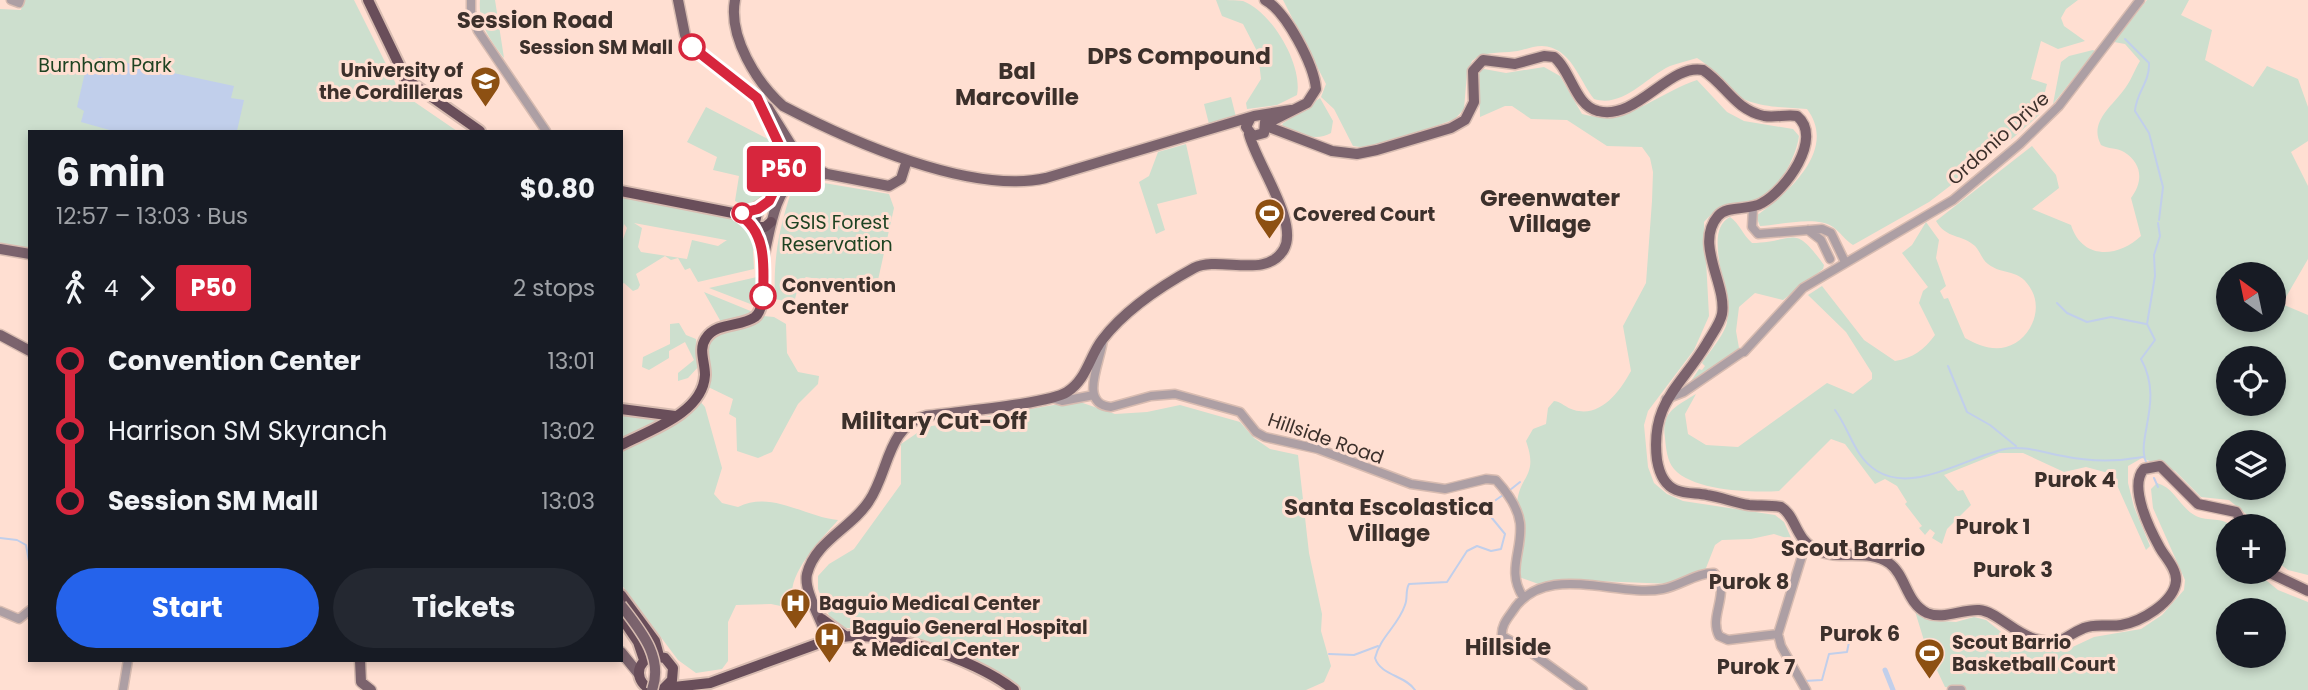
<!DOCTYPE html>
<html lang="en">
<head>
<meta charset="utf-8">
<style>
  body { margin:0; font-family:Poppins,sans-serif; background:#242831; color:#f1f3f6; height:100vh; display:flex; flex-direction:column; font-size:26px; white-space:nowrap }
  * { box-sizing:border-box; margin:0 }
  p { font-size:23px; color:#9ea1a6 }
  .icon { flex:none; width:38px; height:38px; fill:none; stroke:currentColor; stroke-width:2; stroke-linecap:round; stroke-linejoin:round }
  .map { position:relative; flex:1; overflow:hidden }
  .panel { position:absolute; left:28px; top:130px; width:595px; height:532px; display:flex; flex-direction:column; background:#171b24; border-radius:0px; box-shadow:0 4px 10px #0003 }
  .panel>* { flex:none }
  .badge { padding:0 14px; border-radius:5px; font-size:24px; line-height:46px }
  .needle { width:46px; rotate:327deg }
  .tools { position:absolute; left:2216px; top:262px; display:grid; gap:14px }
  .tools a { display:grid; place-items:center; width:70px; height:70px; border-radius:50%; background:#171b24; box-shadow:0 4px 10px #0003; font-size:35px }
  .map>.badge { position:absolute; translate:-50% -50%; box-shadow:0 0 0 4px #fff }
  .legs { display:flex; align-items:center; gap:10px; height:77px; padding:0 28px; font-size:23px }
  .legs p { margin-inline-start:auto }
  .summary { display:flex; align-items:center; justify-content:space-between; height:119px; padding:0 28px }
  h1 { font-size:38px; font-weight:700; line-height:52px }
  .primary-button { display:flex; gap:14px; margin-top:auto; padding:14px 28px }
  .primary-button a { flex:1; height:80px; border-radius:42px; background:#2563eb; color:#fff; font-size:28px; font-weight:700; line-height:80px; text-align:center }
  .primary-button a+a { background:#242831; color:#f1f3f6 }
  ul { padding:0 28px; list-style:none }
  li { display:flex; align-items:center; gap:24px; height:70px; font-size:26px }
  li i { display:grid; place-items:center; width:10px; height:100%; margin:0 9px; background:currentColor }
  li i::after { content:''; width:18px; height:18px; margin:-9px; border:5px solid; border-radius:50%; background:#171b24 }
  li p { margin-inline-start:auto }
  li:first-child i { background:linear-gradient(#0000 50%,currentColor 0) }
  li:last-child i { background:linear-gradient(currentColor 50%,#0000 0) }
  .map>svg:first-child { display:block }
  .green { fill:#cddfce; fill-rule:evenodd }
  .water { fill:#c1cfeb }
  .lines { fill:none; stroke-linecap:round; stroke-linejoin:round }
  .stream { stroke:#c1cfeb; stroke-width:2 }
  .canal { stroke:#c1cfeb; stroke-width:5 }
  .minor-casing { stroke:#d8bcb1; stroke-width:11 }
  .major-casing { stroke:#d8bcb1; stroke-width:13 }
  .highway-casing { stroke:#d8bcb1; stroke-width:14 }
  .minor { stroke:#ad9fa4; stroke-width:8 }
  .major { stroke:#7b636d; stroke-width:10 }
  .highway { stroke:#694e5a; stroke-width:10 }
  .major-bridge-casing { stroke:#d8bcb1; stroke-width:13; stroke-linecap:butt }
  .major-bridge { stroke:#7b636d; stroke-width:10 }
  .line-1-casing { stroke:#fff; stroke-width:16 }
  .line-1 { stroke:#d7263d; stroke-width:10 }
  .stop-1-dot { fill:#fff; stroke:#d7263d; stroke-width:3.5 }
  .labels { text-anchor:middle; stroke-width:6; stroke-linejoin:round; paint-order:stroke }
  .stop-label { font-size:19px; font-weight:bold; fill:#3c302b; stroke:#ffdfd2; text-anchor:end }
  .park-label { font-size:19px; fill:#1e4322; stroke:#ffdfd2 }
  .poi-label { font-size:19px; font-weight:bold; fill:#3c302b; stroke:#ffdfd2; text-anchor:start }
  .street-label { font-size:19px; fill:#3c302b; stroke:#ffdfd2 }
  .neighbourhood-label { font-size:21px; font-weight:bold; fill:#3c302b; stroke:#ffdfd2 }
  .quarter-label { font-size:23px; font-weight:bold; fill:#3c302b; stroke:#ffdfd2 }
</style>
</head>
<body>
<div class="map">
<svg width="2308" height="690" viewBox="0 0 2308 690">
  <rect width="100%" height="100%" fill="#ffdfd2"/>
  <path class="green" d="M23,0H354L400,92L457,131H30V250L0,244V9L21,10Z
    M480,0H495L504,58C490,40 478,23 480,0Z
    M1216,0C1224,0 1236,0 1243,1C1272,12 1303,65 1297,95L1277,105L1247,109L1246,103L1261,79L1258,53L1243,24L1222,16Z
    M1283,0H2078L2066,9L2061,18L2064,26L2085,41L2058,49L2041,41L2031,79L2047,84L2039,115L2014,137L1929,202L1853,245C1845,240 1840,232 1833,227C1817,215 1780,225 1760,226L1756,216C1788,193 1838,150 1807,109C1779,107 1744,108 1724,85C1715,74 1710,66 1697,58C1688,61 1678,63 1670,66C1645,78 1623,108 1594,99C1579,80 1571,47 1542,46C1531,46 1520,52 1509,52C1496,53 1482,52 1472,61L1467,73L1464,109L1455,119L1373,149L1353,146L1334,109L1321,97L1326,84Z
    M2147,0H2189L2181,15L2212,30L2205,60L2253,87L2267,66L2298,79L2308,107V141L2291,152L2308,186V259L2282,304L2308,315V575L2288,570L2276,561L2273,527H2256L2251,518L2229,500L2201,497L2175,471L2142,458L2128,466V483L2134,507L2150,546L2146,550L2112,474L2086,467L2064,472L2023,453H1999L1944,475L1958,491L1963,490L1971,505L1947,529L1942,544L1932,538L1935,533L1930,529L1925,535L1919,528L1922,526L1905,504L1907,502L1897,486L1885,479L1875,484L1845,444L1831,439L1779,491C1753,493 1693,491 1674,469C1667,461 1666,448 1665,438C1661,412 1675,407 1696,394L1685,414L1688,434L1706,445L1738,447L1827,383L1853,394L1872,379V373L1846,332L1808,295L1822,286L1864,340L1895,361C1913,358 1924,350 1935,335L1919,303L1923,291L1928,287L1902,253L1912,245L1926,222L1939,240L1936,258L1946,286L1940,291L1944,299L1948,298L1965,338C1978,345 1992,351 2006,347C2029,341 2043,312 2032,291C2020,267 2003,276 1988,264C1982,260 1980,251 1975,246C1962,234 1946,239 1936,221L2032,146L2056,175L2059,188L2032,209L2071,225C2082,260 2118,258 2141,236L2131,198C2143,182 2143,164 2124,152C2118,148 2108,149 2101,145C2089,123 2110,108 2123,91C2130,83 2134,71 2140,61L2125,44L2114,42ZM2228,275H2273V320H2228ZM2228,359H2273V404H2228ZM2228,443H2273V488H2228Z
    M2093,50L2095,51L2053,104L2061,62L2069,56Z
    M1544,67L1560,76L1582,114C1627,127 1657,93 1697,80L1727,112L1744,121L1793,129L1799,136C1796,159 1776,194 1754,204C1733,213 1722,201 1704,222L1709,316L1694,350L1648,411L1644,425L1648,467L1654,483L1667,494L1683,501L1775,515L1784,522L1792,540L1774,534L1751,539L1722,540L1715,545L1706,568L1701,575L1673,584L1569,580L1544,586L1519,577C1518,553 1516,528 1517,504C1519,475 1539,477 1526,441L1533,429L1546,424L1548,408L1554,401C1562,402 1566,408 1574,410C1601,418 1620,391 1631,371L1623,326L1646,283L1652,201L1653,172L1650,158L1642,147L1607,146L1567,120L1531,119L1512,106H1505L1480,117L1479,72L1484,69L1506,73Z
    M1231,97L1236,117L1209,124L1204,104Z
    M1320,98L1333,121L1331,133C1316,142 1298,134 1284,127L1282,124Z
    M706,107L770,140C784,166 773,195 747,207L735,201L739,176L713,170L717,157L687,142Z
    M1186,144L1197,194L1157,204L1165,230L1156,234L1139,182L1149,176L1158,152Z
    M800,179L889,194L894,208L876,289L806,277L799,283L794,303L775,299C773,254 780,225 794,183Z
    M621,196L740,219L749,224L757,246L753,251L754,269L698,282L690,268L685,270L678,258L671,260L665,256L636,274L640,285L638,289L633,291L624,283L621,285V245L627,228L624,224L621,240ZM634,223L726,240H727L718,246L692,240L687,259L641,252L638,247L642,228Z
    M1730,217C1740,224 1742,234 1752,243C1796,242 1793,222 1824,265L1823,269L1783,300L1755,293L1739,307L1736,331L1739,348L1689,384L1699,369L1702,370L1705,366L1702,363C1709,352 1721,339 1726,326C1735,298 1700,232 1730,217Z
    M757,277V303L753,305L709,288Z
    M704,292L753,312L721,322Z
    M763,316L774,317L786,324L787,353L798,372L819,376L818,384L798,404L772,452L758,458L737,451L736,418L729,414L733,399L704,385C709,313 714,345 763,316Z
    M679,323L686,335L696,339L699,366L688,378L678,381V373L694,360L685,342L669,351V358L649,370L642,367L643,357L670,344V324Z
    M699,400L705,407L722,468L714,494L722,503L738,507C771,490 805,517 838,520C823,538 773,586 800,610L771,604L736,605L728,622V661L722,669L696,673L678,660L621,584V446Z
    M1077,401L1115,414L1147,412L1180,405L1240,422L1254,438L1270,449L1298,455L1309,553L1322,614L1321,631L1331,666L1324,682L1306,690H1022L910,639L874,629L843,628L831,620L818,589V576L829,564L854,549L901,484V444L926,427Z
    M621,413L659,417V422L621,441Z
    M2157,483C2175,488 2180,508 2196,516C2208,522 2222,516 2233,527H2228V572H2256L2278,590L2308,602V690H1968L1945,687L1926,647L1914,608L1928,620L1956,622L1974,617L1986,620L2005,635L2027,645L2064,651L2094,637L2141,629L2162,615L2184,590L2185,580L2153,508L2151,489ZM2228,611H2273V656H2228Z"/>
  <path class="water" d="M99,57L234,86L231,98L244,100L237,131H113L81,122L84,111L77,107L86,68L96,69Z"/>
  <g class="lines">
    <path class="stream" d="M2125,39L2149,63C2150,82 2136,93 2135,111L2149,133L2163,187L2159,220
      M2057,303L2067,313L2087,322L2111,317L2146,324
      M1948,366L1967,412L1990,425L2016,446
      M1835,410C1850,430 1854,457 1877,471C1914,494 1967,457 2005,449C2024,445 2044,453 2063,456C2091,462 2115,462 2143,457
      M2147,464C2134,440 2165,402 2141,359L2155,340L2147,324L2155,276L2154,255L2160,236L2158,223
      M2154,478L2158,487
      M1510,490L1520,482
      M2260,493L2263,488
      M0,538L17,540L26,545L30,567
      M1329,654L1354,655L1378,646
      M1804,681L1822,680L1829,654L1847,652L1850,637
      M1415,690C1405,675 1381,676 1375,658C1380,637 1398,626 1405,605C1408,598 1405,591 1409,584L1447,582L1467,551L1477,546L1491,551L1501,549L1505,534L1487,512L1493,502L1503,495"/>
    <path class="canal" d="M1885,670L1893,690"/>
    <defs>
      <path id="minor" d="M11,0L19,3L20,0
        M471,0V12L478,31L546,131
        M1753,208L1752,227L1758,234L1822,229L1831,233L1845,262
        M1808,230L1821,240L1830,259
        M1103,339C1102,359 1077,404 1111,407L1151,396L1175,394L1240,412L1256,432L1265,437L1318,449L1411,484L1445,489L1486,479L1496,480C1506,491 1518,507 1520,523C1523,550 1506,571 1523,597
        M1744,352L1803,288L1953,200L2020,144L2059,106L2140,0
        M1052,398L1062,401L1094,395
        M1666,399L1684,392L1741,353
        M1806,543L1778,634L1781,646L1806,690
        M0,611L19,619L30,610
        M123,690L128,660
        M1583,690L1529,651L1502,636C1501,626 1507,619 1512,612C1544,560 1616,598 1663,589C1680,586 1698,572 1714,573C1732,591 1708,616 1719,636L1728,640L1778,634
        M1952,690H1961"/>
      <path id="major" d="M678,0L685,35L692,47L768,108L801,161L827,174
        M735,0C728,37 757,83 783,106C850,141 971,195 1046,178L1254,116L1291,110
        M1265,0C1286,11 1314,65 1316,89L1307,103L1266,124
        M1251,117L1246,127L1253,136L1264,133L1265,122
        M1266,126L1332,151L1357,154L1377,150L1451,128L1465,120L1474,102L1473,71L1483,60L1515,64L1544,56L1554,57C1571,70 1575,106 1598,111C1637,121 1669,63 1703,70C1726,85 1734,109 1764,116C1776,118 1786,114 1797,116C1824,138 1785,191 1762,203C1749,211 1727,205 1718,216C1694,244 1727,284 1722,314C1720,324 1712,334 1707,343C1681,387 1650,402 1657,460C1659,472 1664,485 1676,490C1686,494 1697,493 1707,495C1721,497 1735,503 1749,505C1759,506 1770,505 1781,507C1797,517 1794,539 1817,550C1839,561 1869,548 1889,563C1906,575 1906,603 1927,613C1943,620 1962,609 1979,610C1996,611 2015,634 2035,639C2063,647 2062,637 2084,628C2096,623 2108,627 2121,625C2140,622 2174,603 2176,581C2177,569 2165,557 2160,548C2150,530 2128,486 2144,469L2160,466L2198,504L2236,512L2245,527
        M738,214C763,208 791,187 784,156C780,137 765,120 759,102
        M0,249L30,254
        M763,259C770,234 773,194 795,177L827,174L889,186L901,179L907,160
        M0,335L30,351
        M2268,572L2308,591
        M828,640C823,622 803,591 807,574C815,541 852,528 869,501C889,472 887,426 926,416C952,412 1049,404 1067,392C1087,379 1089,357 1102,340C1124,311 1163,285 1194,268C1219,255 1267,280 1284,249C1299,222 1256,163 1249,134
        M621,652L638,673
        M360,660L361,682L371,690"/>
      <path id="highway" d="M368,0L406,79L480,131
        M621,191L738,214C747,219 753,224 757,233C764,248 769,306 755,317C741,327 717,322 706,338C698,349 705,362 705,375C703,413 650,430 621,445
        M758,209L754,227H765L771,222
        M621,409L675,416
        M621,595L655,641L659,656
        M621,617L638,642L644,660
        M822,619L845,636
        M665,688L710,683L828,640C877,624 975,659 1014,690
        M652,690C634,682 635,662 653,656L665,658L673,668L672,680L663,689"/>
    </defs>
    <use href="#minor" class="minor-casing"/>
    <use href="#major" class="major-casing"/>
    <use href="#highway" class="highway-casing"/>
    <use href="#minor" class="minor"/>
    <use href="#major" class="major"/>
    <use href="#highway" class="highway"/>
    <defs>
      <path id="major-bridge" d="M621,605C640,630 664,657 652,690"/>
    </defs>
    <use href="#major-bridge" class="major-bridge-casing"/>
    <use href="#major-bridge" class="major-bridge"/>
  </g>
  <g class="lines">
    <defs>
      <path id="line-1" d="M692,47L757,98L784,155L783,172L769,201L758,209L738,214C767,231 764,266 763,296"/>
    </defs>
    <use href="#line-1" class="line-1-casing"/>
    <use href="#line-1" class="line-1"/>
  </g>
  <defs>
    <symbol id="university-pin" viewBox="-11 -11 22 30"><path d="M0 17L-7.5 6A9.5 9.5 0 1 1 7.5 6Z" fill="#8d5012" stroke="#ffdfd2"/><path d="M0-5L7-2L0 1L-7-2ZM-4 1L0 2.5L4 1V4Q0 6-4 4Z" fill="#fff"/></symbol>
    <symbol id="stadium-pin" viewBox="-11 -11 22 30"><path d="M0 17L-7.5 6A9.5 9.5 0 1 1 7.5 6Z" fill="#8d5012" stroke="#ffdfd2"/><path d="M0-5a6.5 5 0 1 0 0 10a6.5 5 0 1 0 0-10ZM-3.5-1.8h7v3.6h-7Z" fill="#fff"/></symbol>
    <symbol id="hospital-pin" viewBox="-11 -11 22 30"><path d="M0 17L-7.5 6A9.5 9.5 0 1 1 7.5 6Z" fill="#8d5012" stroke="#ffdfd2"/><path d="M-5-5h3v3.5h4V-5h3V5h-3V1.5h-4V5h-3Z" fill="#fff"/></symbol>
  </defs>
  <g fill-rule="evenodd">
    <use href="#university-pin" x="468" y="64" width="35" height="47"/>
    <use href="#stadium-pin" x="1252" y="196" width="35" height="47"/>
    <use href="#hospital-pin" x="778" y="586" width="35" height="47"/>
    <use href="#hospital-pin" x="812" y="620" width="35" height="47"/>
    <use href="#stadium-pin" x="1912" y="636" width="35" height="47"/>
  </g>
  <g class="stop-1-dot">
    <circle cx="692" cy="47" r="12"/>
    <circle cx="742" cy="213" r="9"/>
    <circle cx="763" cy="296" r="12"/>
  </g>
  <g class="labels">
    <g class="stop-label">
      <text x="673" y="54">Session SM Mall</text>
      <text x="782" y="292" text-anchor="start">Convention<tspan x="782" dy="22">Center</tspan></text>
    </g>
    <g class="park-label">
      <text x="105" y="72">Burnham Park</text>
      <text x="837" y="229">GSIS Forest<tspan x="837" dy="22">Reservation</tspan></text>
    </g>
    <g class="poi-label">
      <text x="463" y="77" text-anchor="end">University of<tspan x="463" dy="22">the Cordilleras</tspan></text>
      <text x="1293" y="221">Covered Court</text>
      <text x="819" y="610">Baguio Medical Center</text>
      <text x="852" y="634">Baguio General Hospital<tspan x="852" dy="22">&amp; Medical Center</tspan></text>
      <text x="1952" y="649">Scout Barrio<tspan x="1952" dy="22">Basketball Court</tspan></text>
    </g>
    <g class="street-label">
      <text transform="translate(1998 138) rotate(-42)" y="7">Ordonio Drive</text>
      <text transform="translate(1326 438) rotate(19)" y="7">Hillside Road</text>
    </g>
    <g class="neighbourhood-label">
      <text x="2075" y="487">Purok 4</text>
      <text x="1993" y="534">Purok 1</text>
      <text x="2013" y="577">Purok 3</text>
      <text x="1749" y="589">Purok 8</text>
      <text x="1860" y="641">Purok 6</text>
      <text x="1756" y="674">Purok 7</text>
    </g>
    <g class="quarter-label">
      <text x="535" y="28">Session Road</text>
      <text x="1179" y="64">DPS Compound</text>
      <text x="1017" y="79">Bal<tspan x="1017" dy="26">Marcoville</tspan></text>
      <text x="1550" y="206">Greenwater<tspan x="1550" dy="26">Village</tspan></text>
      <text x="934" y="429">Military Cut-Off</text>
      <text x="1389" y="515">Santa Escolastica<tspan x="1389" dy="26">Village</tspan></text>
      <text x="1853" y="556">Scout Barrio</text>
      <text x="1508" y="655">Hillside</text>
    </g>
  </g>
</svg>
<div class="tools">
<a><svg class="needle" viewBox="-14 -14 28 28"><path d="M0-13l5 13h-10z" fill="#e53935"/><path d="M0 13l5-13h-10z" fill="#9ea1a6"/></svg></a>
<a><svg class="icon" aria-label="locate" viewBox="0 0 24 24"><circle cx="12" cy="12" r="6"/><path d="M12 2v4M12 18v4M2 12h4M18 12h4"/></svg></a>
<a><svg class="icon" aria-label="layers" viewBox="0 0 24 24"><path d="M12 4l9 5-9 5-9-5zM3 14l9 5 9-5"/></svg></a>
<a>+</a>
<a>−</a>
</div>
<b class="badge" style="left:784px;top:169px;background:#d7263d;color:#fff">P50</b>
<section class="panel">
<div class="summary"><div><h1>6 min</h1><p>12:57 – 13:03 · Bus</p></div><b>$0.80</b></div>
<div class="legs"><svg class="icon" aria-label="walk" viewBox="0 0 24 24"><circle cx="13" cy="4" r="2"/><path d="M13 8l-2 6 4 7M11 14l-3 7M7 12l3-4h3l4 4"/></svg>4<svg class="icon" aria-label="forward" viewBox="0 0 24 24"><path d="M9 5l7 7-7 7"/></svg><b class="badge" style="background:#d7263d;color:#fff">P50</b><p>2 stops</p></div>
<ul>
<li><i style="color:#d7263d"></i><b>Convention Center</b><p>13:01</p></li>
<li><i style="color:#d7263d"></i><span>Harrison SM Skyranch</span><p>13:02</p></li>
<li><i style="color:#d7263d"></i><b>Session SM Mall</b><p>13:03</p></li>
</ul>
<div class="primary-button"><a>Start</a><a>Tickets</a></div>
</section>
</div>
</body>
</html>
